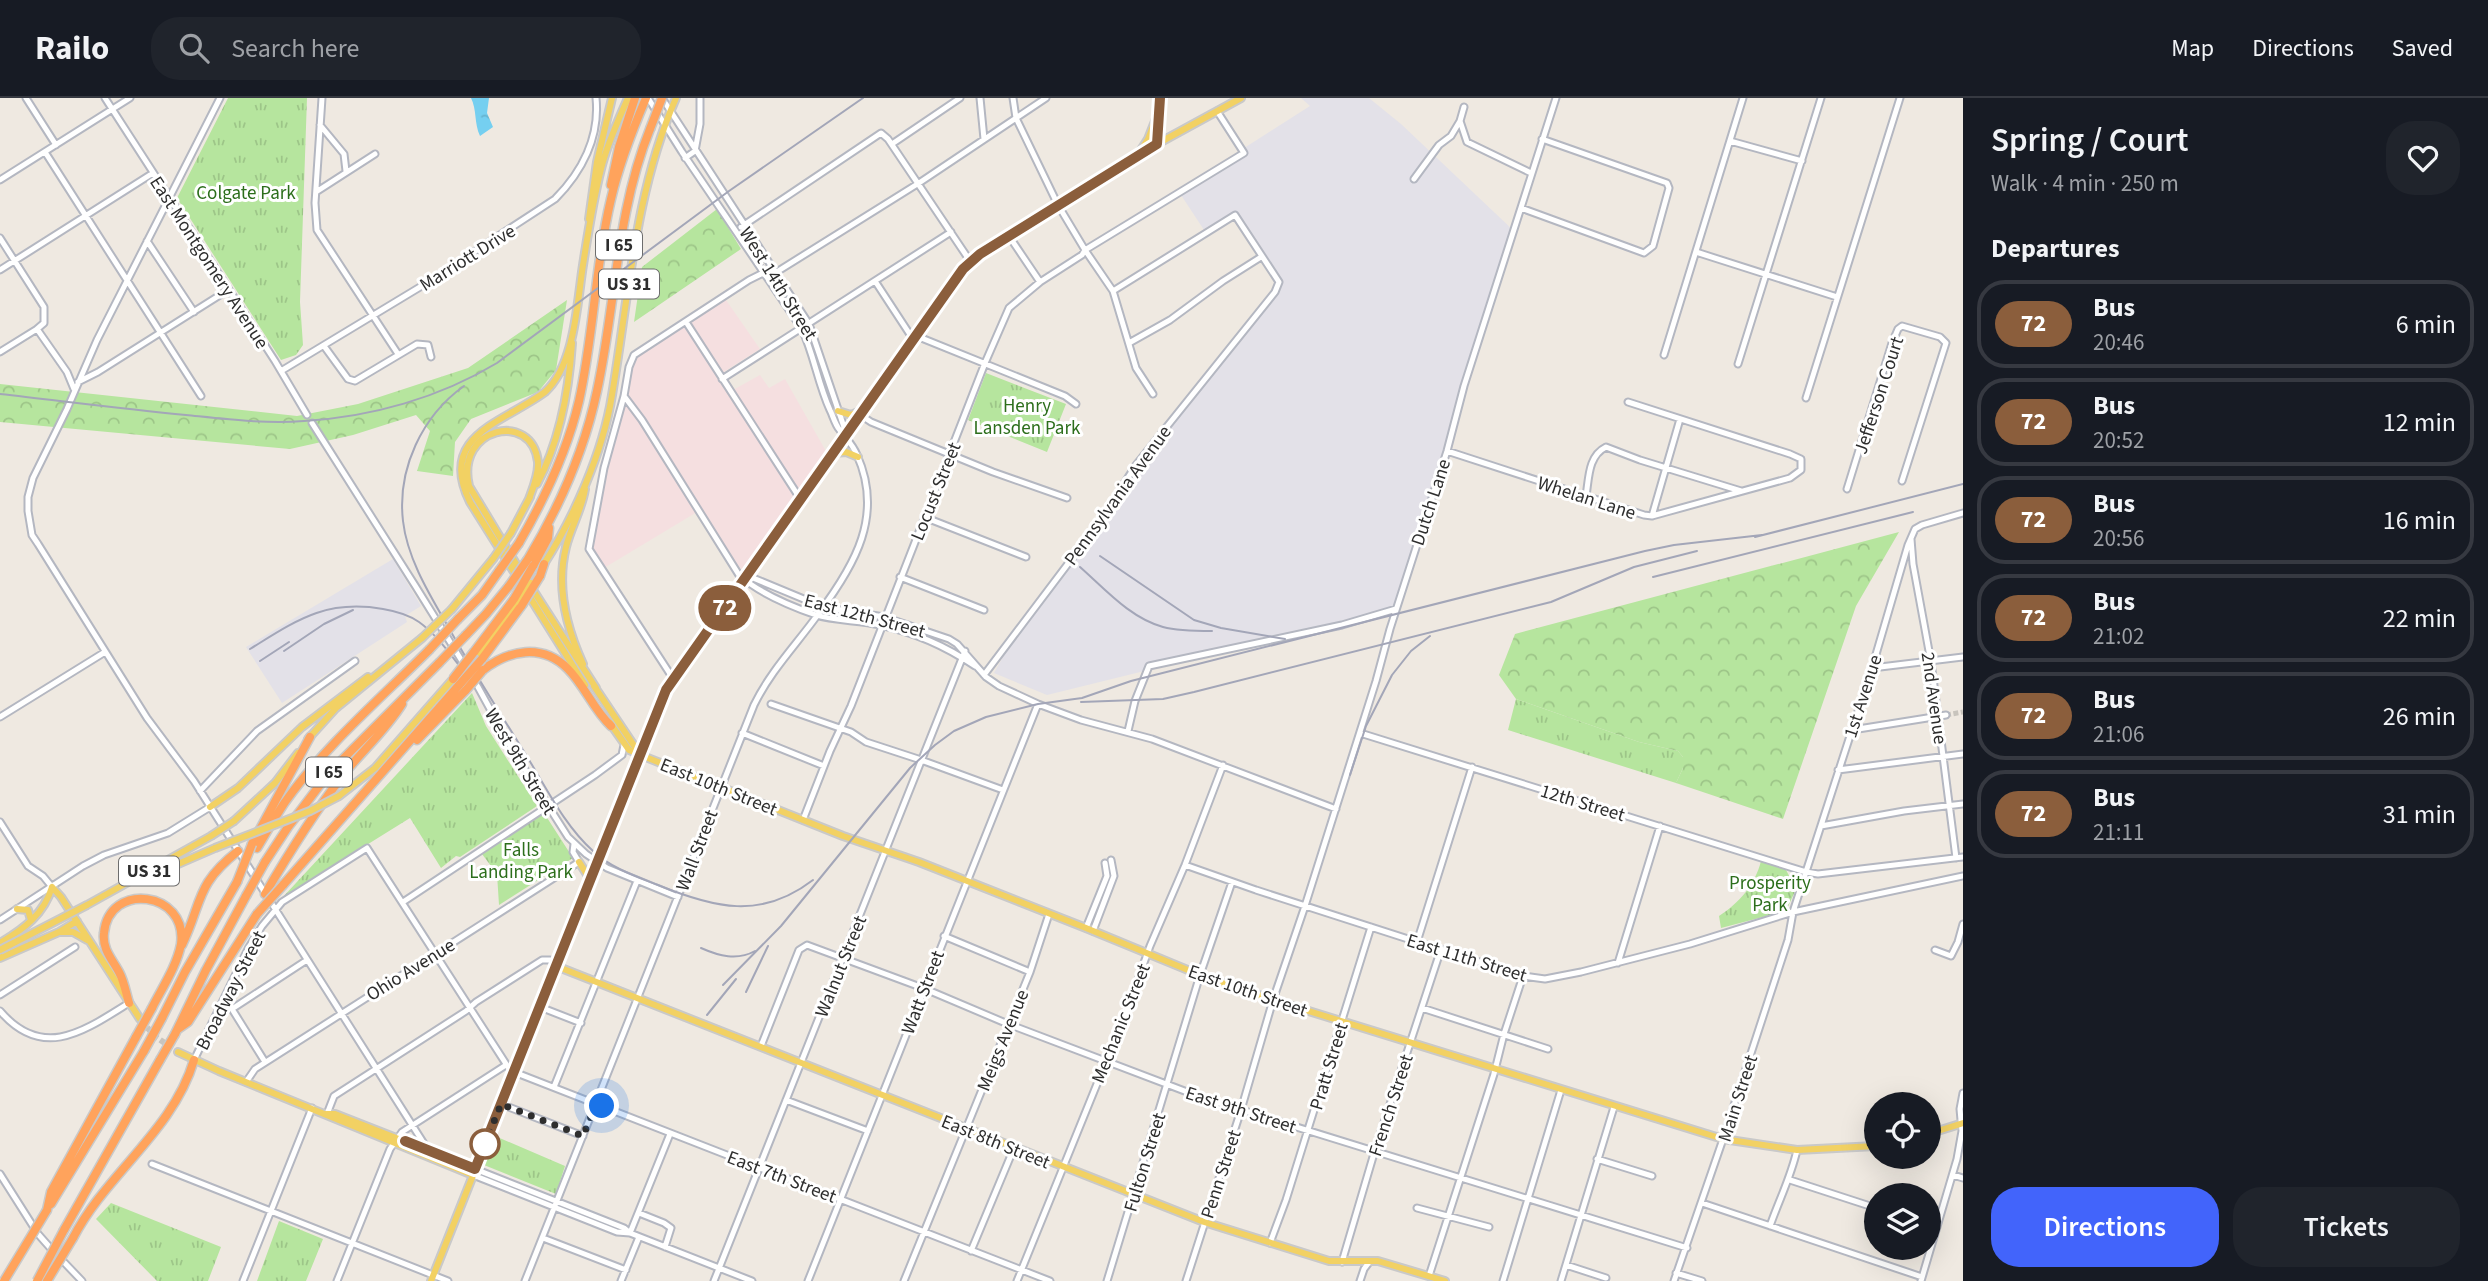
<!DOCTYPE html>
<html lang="en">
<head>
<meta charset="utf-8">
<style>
  body { margin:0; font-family:"Source Sans 3",sans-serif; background:#20242c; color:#f1f3f6; height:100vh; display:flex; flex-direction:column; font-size:26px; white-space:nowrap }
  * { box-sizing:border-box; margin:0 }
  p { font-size:23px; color:#9ea1a6 }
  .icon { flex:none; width:38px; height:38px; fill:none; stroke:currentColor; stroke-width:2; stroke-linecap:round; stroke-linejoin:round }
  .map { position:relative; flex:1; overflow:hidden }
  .drawer { display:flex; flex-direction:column; background:#171b24; width:525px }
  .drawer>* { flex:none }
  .badge { padding:0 14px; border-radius:23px; font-size:24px; line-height:46px }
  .fabs { position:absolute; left:1864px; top:994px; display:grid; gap:14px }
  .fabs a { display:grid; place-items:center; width:77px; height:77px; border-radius:50%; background:#171b24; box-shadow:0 7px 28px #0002; font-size:35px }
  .you { position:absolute; width:35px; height:35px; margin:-18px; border:5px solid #fff; border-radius:50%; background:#1a73e8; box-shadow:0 0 0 10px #1a73e833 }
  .map>.badge { position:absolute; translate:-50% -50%; box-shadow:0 0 0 4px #fff }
  h2 { padding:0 28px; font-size:26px; line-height:63px }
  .round { display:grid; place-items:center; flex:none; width:74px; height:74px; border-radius:28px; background:#20242c }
  .headline { display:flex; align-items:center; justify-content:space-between; height:119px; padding:0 28px }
  h1 { font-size:33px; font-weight:600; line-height:52px }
  .action { display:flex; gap:14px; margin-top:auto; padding:14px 28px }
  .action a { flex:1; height:80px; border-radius:28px; background:#4264fb; color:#fff; font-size:28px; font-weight:600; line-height:80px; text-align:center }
  .action a+a { background:#20242c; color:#f1f3f6 }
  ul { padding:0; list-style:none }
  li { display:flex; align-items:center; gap:21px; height:88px; margin:0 14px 10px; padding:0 14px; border:4px solid #363941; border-radius:28px }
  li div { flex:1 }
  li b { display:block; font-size:26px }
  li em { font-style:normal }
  li .badge { min-width:77px; font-weight:700; text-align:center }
  header { display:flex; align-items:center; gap:42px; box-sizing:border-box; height:98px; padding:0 35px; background:#171b24; border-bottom:2px solid #363941 }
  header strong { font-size:33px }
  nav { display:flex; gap:38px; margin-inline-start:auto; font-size:24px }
  .search { width:490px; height:63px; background:#20242c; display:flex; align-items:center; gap:18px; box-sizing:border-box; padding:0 24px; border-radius:28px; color:#9ea1a6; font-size:26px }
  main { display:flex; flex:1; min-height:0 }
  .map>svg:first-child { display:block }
  .industrial { fill:#e3e1e8 }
  .medical { fill:#f5dfe0 }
  .grass { fill:url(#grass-tufts) }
  .forest { fill:url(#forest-crowns) }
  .water { fill:url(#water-ripples) }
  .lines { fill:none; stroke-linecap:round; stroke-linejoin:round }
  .minor-tunnel { stroke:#c8c4bd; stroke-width:5; stroke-dasharray:5 2.5; stroke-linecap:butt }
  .major-tunnel { stroke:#c8c4bd; stroke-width:6; stroke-dasharray:6 3; stroke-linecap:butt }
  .minor-casing { stroke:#b4b7c1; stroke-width:9 }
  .major-casing { stroke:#c9c9c9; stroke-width:10 }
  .highway-casing { stroke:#c9c9c9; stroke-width:11 }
  .minor { stroke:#fff; stroke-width:5 }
  .major { stroke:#f2d163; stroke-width:6 }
  .highway { stroke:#ffa35c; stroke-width:8 }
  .rail { stroke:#a3a6b8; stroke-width:2 }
  .major-bridge-casing { stroke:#c9c9c9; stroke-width:10; stroke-linecap:butt }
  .highway-bridge-casing { stroke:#c9c9c9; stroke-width:11; stroke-linecap:butt }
  .major-bridge { stroke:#f2d163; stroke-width:6 }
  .highway-bridge { stroke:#ffa35c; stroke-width:8 }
  .line-casing { stroke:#fff; stroke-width:16 }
  .line { stroke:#8b5e3c; stroke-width:10 }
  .walk { stroke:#2e2e2e; stroke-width:7; stroke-dasharray:0 12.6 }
  .stop-dot { fill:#fff; stroke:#8b5e3c; stroke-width:3.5 }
  .labels { text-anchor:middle; stroke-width:6; stroke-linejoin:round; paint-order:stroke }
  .shield { fill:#fff; stroke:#6d6d6d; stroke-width:2 }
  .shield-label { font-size:18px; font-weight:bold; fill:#2e2e2e }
  .park-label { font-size:19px; fill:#2c6e1b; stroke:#fff }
  .street-label { font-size:19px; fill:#2e2e2e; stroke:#fff }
</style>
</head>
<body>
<header>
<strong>Railo</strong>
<div class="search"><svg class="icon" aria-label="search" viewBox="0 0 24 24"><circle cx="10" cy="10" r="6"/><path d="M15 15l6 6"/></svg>Search here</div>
<nav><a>Map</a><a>Directions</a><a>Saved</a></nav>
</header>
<main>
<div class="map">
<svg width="1963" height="1183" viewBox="0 0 1963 1183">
  <defs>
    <pattern id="grass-tufts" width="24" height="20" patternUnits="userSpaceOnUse" patternTransform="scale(1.75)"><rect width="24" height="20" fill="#b6e59e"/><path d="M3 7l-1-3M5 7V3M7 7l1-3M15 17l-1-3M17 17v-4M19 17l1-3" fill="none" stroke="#9dc588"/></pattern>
    <pattern id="forest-crowns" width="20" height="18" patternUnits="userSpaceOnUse" patternTransform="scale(1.75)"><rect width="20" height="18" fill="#b6e59e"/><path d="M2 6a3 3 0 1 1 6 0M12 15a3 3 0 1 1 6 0" fill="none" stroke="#9dc588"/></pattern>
    <pattern id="water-ripples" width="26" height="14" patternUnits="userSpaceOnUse" patternTransform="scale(1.75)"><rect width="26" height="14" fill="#75cff0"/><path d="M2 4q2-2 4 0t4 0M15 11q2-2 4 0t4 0" fill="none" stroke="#66b2ce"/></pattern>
  </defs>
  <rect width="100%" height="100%" fill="#efe9e1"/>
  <path class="industrial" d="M1301,0H1369L1401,26L1514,133L1396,511L1047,597L994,575L1021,527L1101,422L1136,367L1279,187L1235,117L1206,135L1179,94L1243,55L1241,52L1310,8Z
    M393,461L421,508L405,518L407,524L282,605L246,549Z"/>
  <path class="medical" d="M726,202L760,251L722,275L733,292L760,277L769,290L785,281L827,355L746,471L742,472L733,461L702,411L604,470L592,450L606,370L633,265L637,259Z"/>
  <path class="grass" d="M228,0H307L300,204L303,247L296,257L281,262L177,100Z
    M986,275L1066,306L1047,354L968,322Z
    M472,595L486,628L537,708L460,759L456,758L441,770L410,720L283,799Z
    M1516,601L1639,644L1678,653L1683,659V670L1676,685L1508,632Z
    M544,715L573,760L499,807L497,776L482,756Z
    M1761,763L1785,770L1796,791L1786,813L1721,830L1719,818C1739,805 1755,787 1761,763Z
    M495,1038L565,1068L556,1096L484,1067Z
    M111,1105L221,1149L208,1183H157L96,1121Z
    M279,1123L323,1141L306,1183H257Z"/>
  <path class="forest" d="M717,111L741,151L634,224L642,169Z
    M567,202L556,272L538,294L471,321L455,344L453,378L417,373L430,333L416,317L353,337L290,351L0,324V286L297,318L358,306L468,270Z
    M1899,434L1856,508L1783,721L1676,685L1683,670V659L1678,653L1639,644L1516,601L1499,577L1515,536Z"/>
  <path class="water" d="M471,0H489L487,15L493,29L480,38C474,25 477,12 471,0Z"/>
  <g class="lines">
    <path class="minor-tunnel" d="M1946,617L1963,614"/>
    <path class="major-tunnel" d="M141,923L156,939L178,954"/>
    <defs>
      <path id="minor" d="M26,0L56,47
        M105,0L275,263L307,317
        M220,0L97,242L67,311L33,380L28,399V413L32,437L38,446L147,620L194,683L428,1052
        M322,0L315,105L317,132L398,256
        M662,0L809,226L846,335
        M980,0L984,41
        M1013,0L1016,20L1058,107L1085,152L1113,193L1136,270L1153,296
        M1460,23L1467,44L1531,75
        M320,27L344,56L346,73
        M1730,43L1802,63
        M892,46L960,0
        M45,54L201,298
        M685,60L695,53L700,26V0
        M1414,81L1439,47L1451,38L1460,23L1464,9
        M0,82L130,0
        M316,94L375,56
        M1521,110L1644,155L1653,148L1669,90L1667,85L1542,41
        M741,129L881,35L888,41L970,163
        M1009,138L1040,184
        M0,140L44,209V225L37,231L67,274L74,291
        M147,143L194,214
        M1696,154L1837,199
        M0,172L153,75
        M775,175L919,85L1046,0
        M875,183L909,235L1065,298L1076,306
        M686,224L801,402
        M1129,245L1170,222L1223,183L1261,159
        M324,248L348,281L355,283L417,246L428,247L431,259
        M0,254L37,231
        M1664,257L1743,0
        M1738,266L1821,0
        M281,273L425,186L555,101C582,74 600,39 596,0
        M722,281L951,134
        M78,284L98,274L228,192
        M624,298L642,322L739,477C759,495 790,508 816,517C834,523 860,522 880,527C913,534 947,549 975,568
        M1806,300L1900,0
        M859,316L871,324L993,374L1067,400
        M312,325L416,489L478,589L512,651L568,739L586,756L607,770L678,799
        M1447,353L1644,417L1652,418L1790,380L1801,372V361L1790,356L1628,304
        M1847,391L1892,245L1898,231L1902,228L1940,239L1946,245L1902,383
        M1586,398C1589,380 1588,358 1606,349L1640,362L1741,393
        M1652,418L1680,321
        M924,419L1026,459
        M1911,441L1913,466L1931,564L1956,760
        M900,479L984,512
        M744,482L753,480L823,509L884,519L949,541L957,546L986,579L999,588L1038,606L1081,622L1152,641L1336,711
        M1872,570L1963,559
        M984,577L1101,422L1136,367L1275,194L1279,184L1235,117L1113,193
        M674,582L589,451L604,370L624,298L629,269L634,257L749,182L761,176L775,175
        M771,606L851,634L866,644L921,662L1003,692
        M0,619L105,554
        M1852,632L1946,617
        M1128,633L1135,603L1149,568L1342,527L1396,511
        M742,635L824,668
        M1360,635L1806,774L1818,776L1963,759
        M1838,672L1963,656
        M200,693L257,633L355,563
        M803,722L830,653L851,608L985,265L1009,210L1040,184L1082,157L1085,152L1244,55L1217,13
        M0,724L28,768L43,778L52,789
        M1821,728L1904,713L1963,706
        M1185,767L1256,792L1523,878L1545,881L1581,874L1690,846L1793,814L1963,778
        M403,804L595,677L622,657L624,647
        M0,822L83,768L104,757L168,735L210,709
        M1086,830L1107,778L1105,765
        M1093,833L1114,778L1111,762
        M944,838L1030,874
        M1417,844L1472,669
        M1935,852L1951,858L1958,844L1963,826
        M1618,865L1660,728
        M0,897L75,849
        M540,909L581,925
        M1422,910L1548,951
        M0,913C43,963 84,933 129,905
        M761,948L799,852L807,847L923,890L1008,926L1203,1000L1687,1150
        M194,962L249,849L262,828L282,804L367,750L508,969L514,974L1050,1183
        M265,964L232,911L307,862
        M246,984L255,971L579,764L573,754L574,746
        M554,989L637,783
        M786,1002L868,1033
        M501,1006L583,1038
        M327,1016L334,998L466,913L476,904L542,862H550L556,868
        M1597,1061L1652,1078
        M152,1066L448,1183
        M475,1071L624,1130L630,1135
        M0,1076L38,1136L53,1153
        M473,1077L617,1134L630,1135L752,1183
        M1953,1077L1963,1080
        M1790,1082L1876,1110
        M1702,1105L1922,1179
        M1417,1110L1489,1129
        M639,1115L664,1125L671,1130L665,1149
        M1770,1128C1779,1102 1791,1079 1797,1052
        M630,1135L670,1036
        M543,1140L626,1172
        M1270,1145L1286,1102L1371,829
        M971,1153L1014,1050
        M60,1160L82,1183
        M1342,1164L1375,1052L1441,851
        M1566,1167L1606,1180
        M1676,1175L1702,1183
        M1429,1178L1494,976L1504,936L1523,878
        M243,1183L312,1010
        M337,1183L390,1051L402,1034L506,967
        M525,1183L754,607C771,572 797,546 819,515C855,467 884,417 857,357C852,345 846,341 839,331C835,326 833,318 830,312C818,286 814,257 802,231L682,54L648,0
        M621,1183L639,1139
        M714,1183L965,553
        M808,1183L1038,606
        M904,1183L1030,874L1049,816
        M1017,1183L1127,912L1150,848L1185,767L1223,667
        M1107,1183L1200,877L1232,784
        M1186,1183L1241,1012L1273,902L1305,808L1376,583L1390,531L1447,353L1464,288L1556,0
        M1360,1183L1364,1171L1370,1163
        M1503,1183L1561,992
        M1561,1183L1614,1009
        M1674,1183L1722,1044L1788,842L1793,814L1872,570L1908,447L1915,431L1922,427L1963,415
        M1921,1183L1957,1061L1962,1033L1960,1011L1963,995"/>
      <path id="major" d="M1157,46L1160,0
        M1139,55L1148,41L1159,13
        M589,121L597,64L612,0
        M838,313L851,317L860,313
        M834,355L846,354L858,359
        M537,386C560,343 569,292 572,245
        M511,435L530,399
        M542,469C574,420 603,354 612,297C629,197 635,93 676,0
        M521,474L469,388C455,329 532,312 538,364C539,376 533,390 529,401
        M531,489L596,590
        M452,511L493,461
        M477,557L519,504
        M583,566C566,529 556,489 566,449C571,429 582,411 585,391
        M585,587L470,404C437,337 503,325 545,294C575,267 577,205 583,167C588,135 593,102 601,71C607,46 618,23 628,0
        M594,588L639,655
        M610,625L629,652L648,660L843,738L919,764L1086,830L1200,877L1273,902L1723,1041L1797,1052L1876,1048
        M308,641L336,610L422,540
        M339,698L375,670L453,581
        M210,709L238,690L302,629L368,579
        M234,723L275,685L298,655
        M579,764L590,781
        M139,783L215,750
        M52,789L61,799L140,921
        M87,807L211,738
        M17,811L28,812L31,822
        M61,834H73L87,842
        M0,845C24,831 44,816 52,789
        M0,860L59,834L77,823
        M556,868L1204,1124L1329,1163H1378L1445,1183
        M178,954L219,973L473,1077
        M327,1016H335L475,1071
        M1928,1036L1963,1025
        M431,1183L666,592L883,282L970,163L1157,46L1241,0"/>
      <path id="highway" d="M611,87L619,49L635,0
        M519,445C545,400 567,354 579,303C594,236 595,167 611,101C619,66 632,33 646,0
        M528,461C560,408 584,354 597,293C616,206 616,115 650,31
        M533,468L548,440L549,430
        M540,478L544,466
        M458,521L482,497L499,473
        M466,537L486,516L509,488
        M474,554L514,501
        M482,561L522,507
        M483,572C509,552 542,545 568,571C585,588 593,611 611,628
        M417,642L466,592
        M252,746L310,639
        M257,750C266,735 275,719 285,704C325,648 380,601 429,552
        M265,764L288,729L329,675L439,565
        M283,787L460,586
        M265,796C289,755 314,715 343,677C362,653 386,632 402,606
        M182,847C203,803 195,787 238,753
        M129,905C126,895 124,883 119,874C112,861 102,851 104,835C109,783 188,793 181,846C177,868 162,890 152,910
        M162,920L185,874L237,784
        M178,931L188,924L257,816
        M175,936L206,872L246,798
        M51,1106L144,953
        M47,1112L51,1094L136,939
        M64,1132L160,962
        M73,1140C106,1076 173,1033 194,962"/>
    </defs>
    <use href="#minor" class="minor-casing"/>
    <use href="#major" class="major-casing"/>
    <use href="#highway" class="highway-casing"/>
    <use href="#minor" class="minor"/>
    <use href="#major" class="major"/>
    <use href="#highway" class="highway"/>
    <path class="rail" d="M464,288C422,318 397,371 403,423C407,459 428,494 446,525C471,570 499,613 526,657C546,689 564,727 593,753C611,770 635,778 658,787C714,810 761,822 813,782
      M0,296C62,303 124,311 186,317C225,321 264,326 304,323C371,319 439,300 497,265L729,93L863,0
      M1755,439L1963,386
      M1100,458L1194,522L1221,530L1285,541
      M1080,469C1105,491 1130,520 1163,529C1178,533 1196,533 1212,533
      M1653,479L1913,414
      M250,551C297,522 326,501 383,511C395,513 409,517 419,524C440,539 455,564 472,583
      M284,553L324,526L353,512
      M260,563L289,544
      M1081,604L1163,601L1194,594L1551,504L1634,469L1697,453
      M1350,677L1366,628L1392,577L1411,553L1430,538
      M701,850C719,858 737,863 755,853
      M723,887L781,828L910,670L935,647L954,633L986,619L1038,606L1082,600L1131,583L1645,453L1674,447L1762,437
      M746,894L768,848
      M707,917L736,881"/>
    <defs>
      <path id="major-bridge" d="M493,461L511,435
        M519,504L531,485
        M422,540L452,511
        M211,738L234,723
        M215,750L310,713L339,698
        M0,852L87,807"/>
      <path id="highway-bridge" d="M650,31L662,0
        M499,473L519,445
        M509,488L528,461
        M514,501L533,468
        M522,507L540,478
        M429,552L458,521
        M439,565L466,537
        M453,581L474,554
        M460,586L482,561
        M466,592L483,572
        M237,784L252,746
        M246,798L265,764
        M257,816L283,787
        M136,939L152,910
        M144,953L162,920
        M160,962L175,936
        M4,1183L47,1112
        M37,1183L64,1132
        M47,1183L73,1140"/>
    </defs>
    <use href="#major-bridge" class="major-bridge-casing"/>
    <use href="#highway-bridge" class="highway-bridge-casing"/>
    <use href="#major-bridge" class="major-bridge"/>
    <use href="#highway-bridge" class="highway-bridge"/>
  </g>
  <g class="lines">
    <defs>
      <path id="line" d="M405,1043L475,1071L666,592L963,171L980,156L1157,46L1160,0"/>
    </defs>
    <use href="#line" class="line-casing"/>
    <use href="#line" class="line"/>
    <path class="walk" d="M485,1046L501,1006L583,1038L596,1006L602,1008"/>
  </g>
  <circle class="stop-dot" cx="485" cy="1046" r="14"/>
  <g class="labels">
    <g class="shield">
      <rect x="596" y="132.5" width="46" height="29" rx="5"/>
      <rect x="599" y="171.5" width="60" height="29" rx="5"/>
      <rect x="306" y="659.5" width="46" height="29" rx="5"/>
      <rect x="119" y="758.5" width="60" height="29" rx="5"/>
    </g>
    <g class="shield-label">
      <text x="619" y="153">I 65</text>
      <text x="629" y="192">US 31</text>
      <text x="329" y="680">I 65</text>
      <text x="149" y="779">US 31</text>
    </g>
    <g class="park-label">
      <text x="246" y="101">Colgate Park</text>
      <text x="1027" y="314">Henry<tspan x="1027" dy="22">Lansden Park</tspan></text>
      <text x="521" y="758">Falls<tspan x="521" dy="22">Landing Park</tspan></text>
      <text x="1770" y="791">Prosperity<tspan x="1770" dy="22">Park</tspan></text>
    </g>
    <g class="street-label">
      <text transform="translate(467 159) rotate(-32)" y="7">Marriott Drive</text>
      <text transform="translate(210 164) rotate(57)" y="7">East Montgomery Avenue</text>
      <text transform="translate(779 185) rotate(58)" y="7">West 14th Street</text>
      <text transform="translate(1878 297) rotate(-72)" y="7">Jefferson Court</text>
      <text transform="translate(935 393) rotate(-68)" y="7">Locust Street</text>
      <text transform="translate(1117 397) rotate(-54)" y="7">Pennsylvania Avenue</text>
      <text transform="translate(1587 399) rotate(18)" y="7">Whelan Lane</text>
      <text transform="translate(1430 404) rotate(-72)" y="7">Dutch Lane</text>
      <text transform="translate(865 517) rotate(15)" y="7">East 12th Street</text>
      <text transform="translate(1862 598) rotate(-72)" y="7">1st Avenue</text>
      <text transform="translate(1935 600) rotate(82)" y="7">2nd Avenue</text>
      <text transform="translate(521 663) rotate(59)" y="7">West 9th Street</text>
      <text transform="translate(719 688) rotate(22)" y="7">East 10th Street</text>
      <text transform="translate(1583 704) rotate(17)" y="7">12th Street</text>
      <text transform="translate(696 752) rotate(-69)" y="7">Wall Street</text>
      <text transform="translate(1467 859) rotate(17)" y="7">East 11th Street</text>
      <text transform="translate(840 868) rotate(-68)" y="7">Walnut Street</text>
      <text transform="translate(410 871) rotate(-32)" y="7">Ohio Avenue</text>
      <text transform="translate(230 892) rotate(-63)" y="7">Broadway Street</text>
      <text transform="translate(1248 892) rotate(19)" y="7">East 10th Street</text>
      <text transform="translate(922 894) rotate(-69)" y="7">Watt Street</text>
      <text transform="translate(1120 925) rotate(-68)" y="7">Mechanic Street</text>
      <text transform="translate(1002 942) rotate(-68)" y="7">Meigs Avenue</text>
      <text transform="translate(1328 968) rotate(-73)" y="7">Pratt Street</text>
      <text transform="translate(1737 1000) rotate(-72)" y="7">Main Street</text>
      <text transform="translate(1390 1007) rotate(-72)" y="7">French Street</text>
      <text transform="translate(1241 1011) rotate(18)" y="7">East 9th Street</text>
      <text transform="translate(996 1043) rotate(22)" y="7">East 8th Street</text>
      <text transform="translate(1144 1064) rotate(-73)" y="7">Fulton Street</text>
      <text transform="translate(1220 1076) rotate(-72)" y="7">Penn Street</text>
      <text transform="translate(782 1078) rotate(21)" y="7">East 7th Street</text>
    </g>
  </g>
</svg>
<div class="fabs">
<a><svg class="icon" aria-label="locate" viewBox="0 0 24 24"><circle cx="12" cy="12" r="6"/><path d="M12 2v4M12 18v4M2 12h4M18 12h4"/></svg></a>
<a><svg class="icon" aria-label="layers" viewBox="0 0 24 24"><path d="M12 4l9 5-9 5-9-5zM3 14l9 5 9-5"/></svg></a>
</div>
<div class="you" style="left:602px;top:1008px"></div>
<b class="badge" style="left:725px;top:510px;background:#8b5e3c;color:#fff">72</b>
</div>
<section class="drawer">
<div class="headline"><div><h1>Spring / Court</h1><p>Walk · 4 min · 250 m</p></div><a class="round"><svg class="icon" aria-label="heart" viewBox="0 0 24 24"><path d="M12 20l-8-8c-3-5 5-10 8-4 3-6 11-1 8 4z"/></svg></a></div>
<h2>Departures</h2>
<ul>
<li><span class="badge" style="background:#8b5e3c;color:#fff">72</span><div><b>Bus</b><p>20:46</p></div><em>6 min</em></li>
<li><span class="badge" style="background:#8b5e3c;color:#fff">72</span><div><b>Bus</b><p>20:52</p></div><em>12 min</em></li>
<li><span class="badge" style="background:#8b5e3c;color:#fff">72</span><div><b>Bus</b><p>20:56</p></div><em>16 min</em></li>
<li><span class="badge" style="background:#8b5e3c;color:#fff">72</span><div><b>Bus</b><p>21:02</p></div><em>22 min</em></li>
<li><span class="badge" style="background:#8b5e3c;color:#fff">72</span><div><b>Bus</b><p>21:06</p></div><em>26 min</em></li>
<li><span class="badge" style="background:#8b5e3c;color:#fff">72</span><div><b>Bus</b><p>21:11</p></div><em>31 min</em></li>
</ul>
<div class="action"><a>Directions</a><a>Tickets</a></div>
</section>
</main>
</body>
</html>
